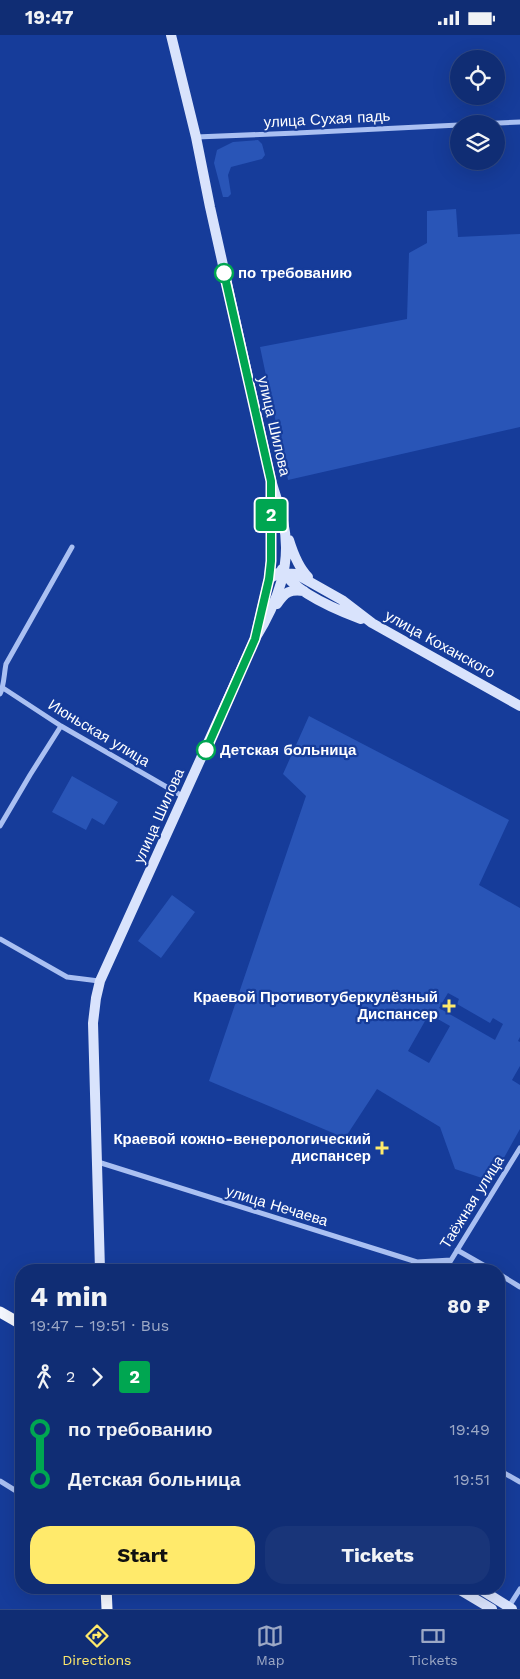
<!DOCTYPE html>
<html lang="en">
<head>
<meta charset="utf-8">
<style>
  body { margin:0; font-family:"Work Sans",sans-serif; background:#193579; color:#f1f3f6; height:100vh; display:flex; flex-direction:column; font-size:19px; white-space:nowrap }
  * { box-sizing:border-box; margin:0 }
  p { font-size:16px; color:#9ca8c5 }
  .icon { flex:none; width:28px; height:28px; fill:none; stroke:currentColor; stroke-width:2; stroke-linecap:round; stroke-linejoin:round }
  .map { position:relative; flex:1; overflow:hidden }
  .drawer { position:absolute; left:15px; top:1229px; width:490px; height:330px; display:flex; flex-direction:column; background:#102d74; border-radius:20px; box-shadow:0 5px 20px #0002,0 0 0 1px #304986 }
  .drawer>* { flex:none }
  .badge { padding:0 10px; border-radius:4px; font-size:18px; line-height:32px }
  .tools { position:absolute; left:450px; top:15px; display:grid; gap:10px }
  .tools a { display:grid; place-items:center; width:55px; height:55px; border-radius:50%; background:#102d74; box-shadow:0 5px 20px #0002,0 0 0 1px #304986; font-size:25px }
  .map>.badge { position:absolute; translate:-50% -50%; box-shadow:0 0 0 2px #fff }
  .legs { display:flex; align-items:center; gap:8px; height:55px; padding:0 15px; font-size:16px }
  .legs p { margin-inline-start:auto }
  .summary { display:flex; align-items:center; justify-content:space-between; height:85px; padding:0 15px }
  h1 { font-size:28px; font-weight:700; line-height:38px }
  .button { display:flex; gap:10px; margin-top:auto; padding:10px 15px }
  .button a { flex:1; height:58px; border-radius:20px; background:#ffea6b; color:#111; font-size:20px; font-weight:700; line-height:58px; text-align:center }
  .button a+a { background:#193579; color:#f1f3f6 }
  ul { padding:0 15px; list-style:none }
  li { display:flex; align-items:center; gap:18px; height:50px; font-size:19px }
  li i { display:grid; place-items:center; width:8px; height:100%; margin:0 6px; background:currentColor }
  li i::after { content:''; width:12px; height:12px; margin:-6px; border:4px solid; border-radius:50%; background:#102d74 }
  li p { margin-inline-start:auto }
  li:first-child i { background:linear-gradient(#0000 50%,currentColor 0) }
  li:last-child i { background:linear-gradient(currentColor 50%,#0000 0) }
  .status { display:flex; justify-content:space-between; align-items:center; height:35px; padding:0 25px; background:#102d74; direction:ltr }
  .status svg { height:14px; fill:currentColor }
  .menu { display:flex; justify-content:space-around; align-items:center; height:70px; border-top:1px solid #304986; background:#102d74; font-size:14px; color:#9ca8c5 }
  .menu a { display:grid; justify-items:center; gap:2px }
  .menu .selected { color:#ffea6b }
  .map>svg:first-child { display:block }
  .green { fill:#2955b7; fill-rule:evenodd }
  .lines { fill:none; stroke-linecap:round; stroke-linejoin:round }
  .street { stroke:#aac0f2; stroke-width:5 }
  .secondary { stroke:#d9e3fc; stroke-width:10 }
  .primary { stroke:#f5f8ff; stroke-width:11 }
  .line-1-casing { stroke:#fff; stroke-width:11 }
  .line-1 { stroke:#00a651; stroke-width:8 }
  .stop-1-dot { fill:#fff; stroke:#00a651; stroke-width:2.5 }
  .poi-dot { fill:#ffea6b; stroke:#163c9a; stroke-width:2 }
  .labels { text-anchor:middle; stroke-width:4.5; stroke-linejoin:round; paint-order:stroke }
  .street-label { font-size:15px; fill:#fff; stroke:#163c9a }
  .stop-label { font-size:15px; font-weight:bold; fill:#fff; stroke:#163c9a; text-anchor:start }
  .poi-label { font-size:15px; font-weight:bold; fill:#fff; stroke:#163c9a; text-anchor:end }
</style>
</head>
<body>
<div class="status"><b>19:47</b><svg viewBox="0 0 49 12"><path d="M0 12V9h3v3zM5 12V6h3v6zM10 12V3h3v9zM15 12V0h3v12zM26 1h20v11H26zM47 4h2v5h-2z"/></svg></div>
<div class="map">
<svg width="520" height="1574" viewBox="0 0 520 1574">
  <rect width="100%" height="100%" fill="#163c9a"/>
  <path class="green" d="M258,105L262,109L265,120L262,124L231,132L228,140L231,159L228,162H223L214,128L217,115L233,107Z
    M456,174L458,202L520,199V392L288,445L260,312L407,284L409,218L427,208V176Z
    M309,681L509,785L479,850L520,873V1002L518,1006L520,1007V1031L512,1045L520,1050V1094L491,1146L455,1134L440,1092L377,1054L345,1103L209,1046L306,761L283,739ZM448,958L459,964L457,969L490,988L493,983L503,989L495,1005L439,973ZM429,979L450,991L429,1028L408,1016Z
    M72,741L118,767L104,790L92,783L86,795L52,777Z
    M172,860L195,877L161,923L138,906Z"/>
  <g class="lines">
    <path class="street" d="M477,89L520,87
      M196,102L297,98L459,90
      M3,653L61,691L184,762
      M0,659C4,651 4,639 6,629L72,512
      M0,791L30,740L61,691
      M0,904L67,942L99,946
      M98,1127L417,1227L451,1225
      M457,1215L492,1235
      M445,1235L520,1113
      M499,1239L520,1252
      M499,1398V1413
      M499,1435L520,1447
      M0,1446L21,1459
      M508,1573L520,1554"/>
    <path class="secondary" d="M289,505C293,518 298,532 308,542
      M282,534C293,557 337,575 361,584
      M269,544L278,538L296,539L342,565L372,588L520,671
      M277,569C285,557 290,554 304,556
      M257,595L269,544L271,526V456
      M100,1235L93,988L96,963L100,946L255,604C277,568 293,529 283,486C280,473 275,459 271,445L210,172L196,102L171,0
      M455,1552L492,1574
      M477,1552L512,1574"/>
    <path class="primary" d="M0,1277L21,1289
      M106,1552L107,1574"/>
  </g>
  <g class="lines">
    <defs>
      <path id="line-1" d="M206,715L255,604L269,544L271,526V446L224,238"/>
    </defs>
    <use href="#line-1" class="line-1-casing"/>
    <use href="#line-1" class="line-1"/>
  </g>
  <g class="stop-1-dot">
    <circle cx="224" cy="238" r="9"/>
    <circle cx="206" cy="715" r="9"/>
  </g>
  <g class="poi-dot">
    <path d="M446.5 963.5h5v5h5v5h-5v5h-5v-5h-5v-5h5z"/>
    <path d="M379.5 1105.5h5v5h5v5h-5v5h-5v-5h-5v-5h5z"/>
  </g>
  <g class="labels">
    <g class="street-label">
      <text transform="translate(327 84) rotate(-3)" y="5">улица Сухая падь</text>
      <text transform="translate(274 391) rotate(77)" y="5">улица Шилова</text>
      <text transform="translate(440 609) rotate(29)" y="5">улица Коханского</text>
      <text transform="translate(99 698) rotate(31)" y="5">Июньская улица</text>
      <text transform="translate(159 781) rotate(-66)" y="5">улица Шилова</text>
      <text transform="translate(472 1167) rotate(-58)" y="5">Таёжная улица</text>
      <text transform="translate(277 1171) rotate(17)" y="5">улица Нечаева</text>
    </g>
    <g class="stop-label">
      <text x="238" y="243">по требованию</text>
      <text x="220" y="720">Детская больница</text>
    </g>
    <g class="poi-label">
      <text x="438" y="967">Краевой Противотуберкулёзный<tspan x="438" dy="17">Диспансер</tspan></text>
      <text x="371" y="1109">Краевой кожно-венерологический<tspan x="371" dy="17">диспансер</tspan></text>
    </g>
  </g>
</svg>
<div class="tools">
<a><svg class="icon" aria-label="locate" viewBox="0 0 24 24"><circle cx="12" cy="12" r="6"/><path d="M12 2v4M12 18v4M2 12h4M18 12h4"/></svg></a>
<a><svg class="icon" aria-label="layers" viewBox="0 0 24 24"><path d="M12 4l9 5-9 5-9-5zM3 14l9 5 9-5"/></svg></a>
</div>
<b class="badge" style="left:271px;top:480px;background:#00a651;color:#fff">2</b>
<section class="drawer">
<div class="summary"><div><h1>4 min</h1><p>19:47 – 19:51 · Bus</p></div><b>80 ₽</b></div>
<div class="legs"><svg class="icon" aria-label="walk" viewBox="0 0 24 24"><circle cx="13" cy="4" r="2"/><path d="M13 8l-2 6 4 7M11 14l-3 7M7 12l3-4h3l4 4"/></svg>2<svg class="icon" aria-label="forward" viewBox="0 0 24 24"><path d="M9 5l7 7-7 7"/></svg><b class="badge" style="background:#00a651;color:#fff">2</b></div>
<ul>
<li><i style="color:#00a651"></i><b>по требованию</b><p>19:49</p></li>
<li><i style="color:#00a651"></i><b>Детская больница</b><p>19:51</p></li>
</ul>
<div class="button"><a>Start</a><a>Tickets</a></div>
</section>
</div>
<nav class="menu">
<a class="selected"><svg class="icon" aria-label="directions" viewBox="0 0 24 24"><path d="M12 3l9 9-9 9-9-9zM9 14v-3h6M13 9l2 2-2 2"/></svg>Directions</a>
<a><svg class="icon" aria-label="map" viewBox="0 0 24 24"><path d="M3 6l6-2 6 2 6-2v14l-6 2-6-2-6 2zM9 4v14M15 6v14"/></svg>Map</a>
<a><svg class="icon" aria-label="tickets" viewBox="0 0 24 24"><path d="M3 7h18v10H3zM15 7v10"/></svg>Tickets</a>
</nav>
</body>
</html>
